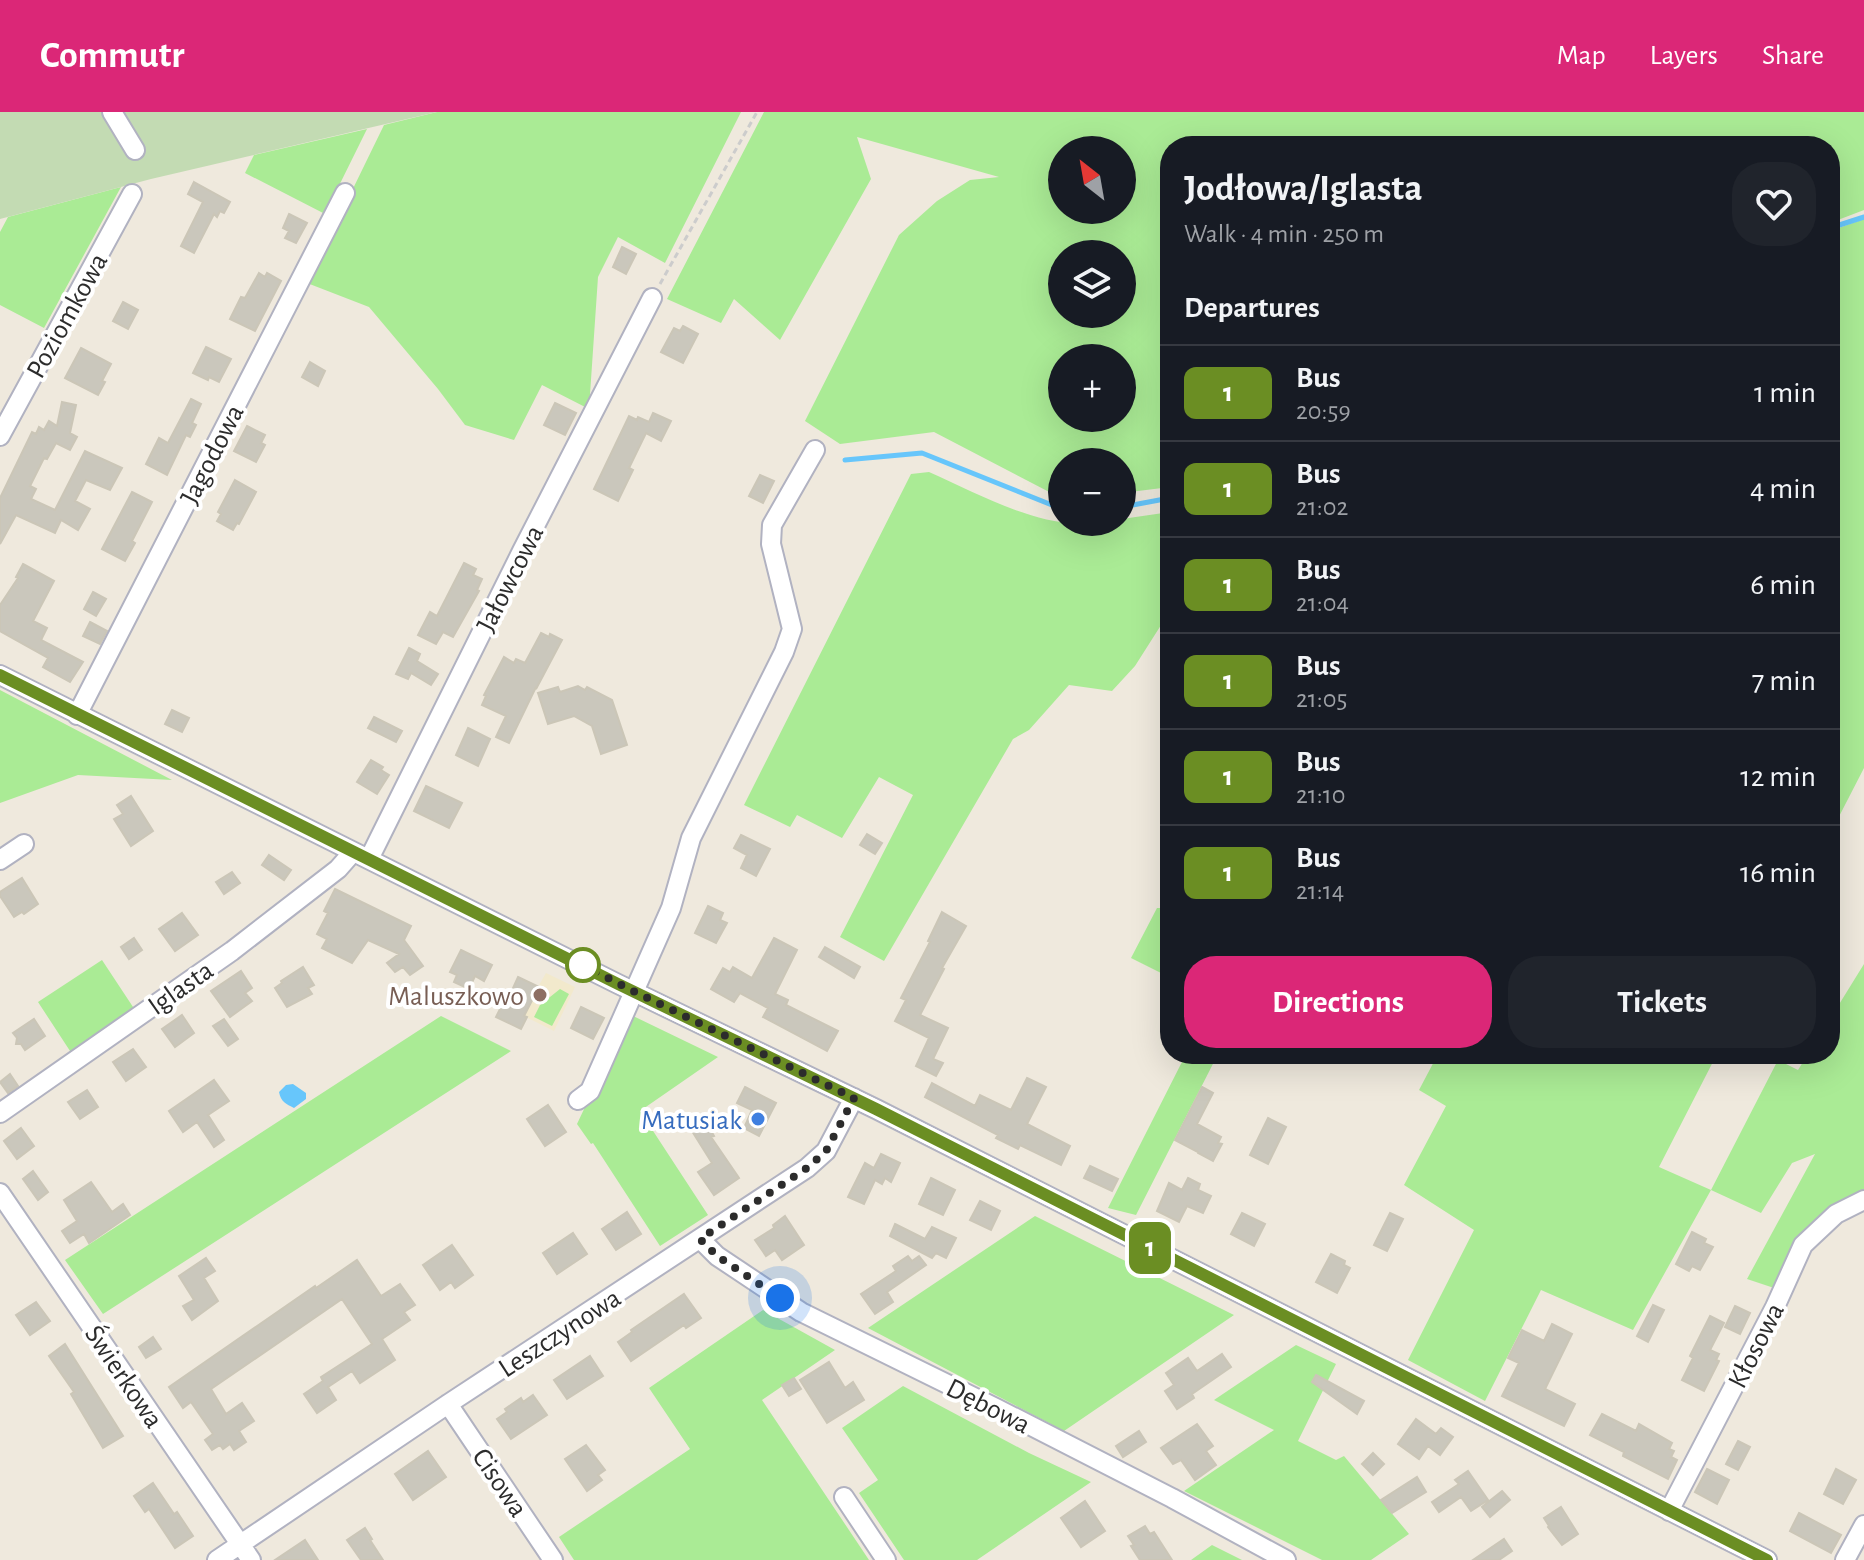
<!DOCTYPE html>
<html lang="en">
<head>
<meta charset="utf-8">
<style>
  body { margin:0; font-family:"Alegreya Sans",sans-serif; background:#20242c; color:#f1f3f6; height:100vh; display:flex; flex-direction:column; font-size:30px; white-space:nowrap }
  * { box-sizing:border-box; margin:0 }
  p { font-size:26px; color:#9ea1a6 }
  .icon { flex:none; width:44px; height:44px; fill:none; stroke:currentColor; stroke-width:2; stroke-linecap:round; stroke-linejoin:round }
  .map { position:relative; flex:1; overflow:hidden }
  .panel { position:absolute; left:1160px; top:24px; width:680px; height:928px; display:flex; flex-direction:column; background:#171b24; border-radius:32px; box-shadow:0 8px 32px #0002 }
  .panel>* { flex:none }
  .badge { padding:0 16px; border-radius:12px; font-size:28px; line-height:52px }
  .needle { width:52px; rotate:329deg }
  .tools { position:absolute; left:1048px; top:24px; display:grid; gap:16px }
  .tools a { display:grid; place-items:center; width:88px; height:88px; border-radius:50%; background:#171b24; box-shadow:0 8px 32px #0002; font-size:40px }
  .you { position:absolute; width:40px; height:40px; margin:-20px; border:6px solid #fff; border-radius:50%; background:#1a73e8; box-shadow:0 0 0 12px #1a73e833 }
  .map>.badge { position:absolute; translate:-50% -50%; box-shadow:0 0 0 4px #fff }
  h2 { padding:0 24px; font-size:30px; line-height:72px }
  .round { display:grid; place-items:center; flex:none; width:84px; height:84px; border-radius:32px; background:#20242c }
  .head { display:flex; align-items:center; justify-content:space-between; height:136px; padding:0 24px }
  h1 { font-size:38px; font-weight:600; line-height:60px }
  .cta { display:flex; gap:16px; margin-top:auto; padding:16px 24px }
  .cta a { flex:1; height:92px; border-radius:32px; background:#db2777; color:#fff; font-size:32px; font-weight:600; line-height:92px; text-align:center }
  .cta a+a { background:#20242c; color:#f1f3f6 }
  ul { padding:0; list-style:none }
  li { display:flex; align-items:center; gap:24px; height:96px; padding:0 24px; border-top:2px solid #363941 }
  li div { flex:1 }
  li b { display:block; font-size:30px }
  li em { font-style:normal }
  li .badge { min-width:88px; font-weight:700; text-align:center }
  header { display:flex; align-items:center; gap:48px; box-sizing:border-box; height:112px; padding:0 40px; background:#db2777; color:#fff }
  header strong { font-size:38px }
  nav { display:flex; gap:44px; margin-inline-start:auto; font-size:28px }
  .map>svg:first-child { display:block }
  .education { fill:#f2e9cc }
  .green { fill:#aaeb95; fill-rule:evenodd }
  .cemetery { fill:#c3dbb3 }
  .water { fill:#67c6fb }
  .lines { fill:none; stroke-linecap:round; stroke-linejoin:round }
  .stream { stroke:#67c6fb; stroke-width:5 }
  .building { fill:#cac7bc; stroke:#cbc6b7; stroke-width:2 }
  .minor-casing { stroke:#b1b2c1; stroke-width:22 }
  .path { stroke:#ccc; stroke-width:3; stroke-dasharray:6 4; stroke-linecap:butt }
  .minor { stroke:#fff; stroke-width:18 }
  .line-casing { stroke:#fff; stroke-width:18 }
  .line { stroke:#6b8e23; stroke-width:12 }
  .walk { stroke:#2c2c2c; stroke-width:8; stroke-dasharray:0 14.4 }
  .stop-dot { fill:#fff; stroke:#6b8e23; stroke-width:4 }
  .education-dot { fill:#8d6e63; stroke:#fff; stroke-width:3 }
  .shop-dot { fill:#3f7fe0; stroke:#fff; stroke-width:3 }
  .labels { text-anchor:middle; stroke-width:8; stroke-linejoin:round; paint-order:stroke }
  .street-label { font-size:28px; fill:#2c2c2c; stroke:#fff }
  .education-label { font-size:28px; fill:#785e54; stroke:#fff; text-anchor:end }
  .shop-label { font-size:28px; fill:#366cbe; stroke:#fff; text-anchor:end }
</style>
</head>
<body>
<header>
<strong>Commutr</strong>
<nav><a>Map</a><a>Layers</a><a>Share</a></nav>
</header>
<div class="map">
<svg width="1864" height="1448" viewBox="0 0 1864 1448">
  <rect width="100%" height="100%" fill="#efe9dd"/>
  <path class="education" d="M546,861L575,875L554,919L524,904L526,900L506,891L518,865L538,875Z"/>
  <path class="green" d="M437,0H741L665,151L618,125L598,165L589,297L542,273L514,328L465,313L438,277L369,195L307,171L384,13Z
    M764,0H1864V98L1830,111V34H1170V375L1122,381V350H1062V383H1055L934,320L840,332L805,309L899,123L937,89L970,68L999,65L857,25L871,67L780,228L734,187L721,211L667,187ZM1062,38H1122V98H1062ZM1062,142H1122V202H1062ZM1122,246V306H1062V246Z
    M367,17L325,102L245,61L254,43Z
    M121,75L44,216L0,193V120L8,105Z
    M1864,107V656L1830,722V119Z
    M929,360C977,381 1025,409 1078,412C1090,413 1108,410 1122,410V407L1170,400V499L1135,554L1112,579L1069,573L1029,618L1013,627L884,849L840,825L913,683L879,665L842,726L797,703L790,715L744,693L911,362Z
    M0,578L172,668L78,663L0,691Z
    M1157,796H1170V859L1167,864L1131,846Z
    M102,848L135,898L72,942L38,890Z
    M1864,852V1090H1842L1777,1177L1747,1167L1815,1042L1792,1051L1761,1101L1711,1078L1633,1218L1541,1178L1485,1289L1408,1248L1474,1118L1404,1073L1446,994L1419,978L1438,942H1717L1659,1055L1711,1078L1778,948L1798,958L1808,942H1830V907Z
    M560,877L569,882L552,914L534,905L540,893Z
    M629,902L718,945L640,999L708,1103L660,1134L593,1031L591,1032L577,1012Z
    M441,904L511,939L103,1202L65,1148Z
    M1186,942H1218L1136,1103L1108,1096Z
    M1035,1104L1234,1203L1064,1319L868,1216Z
    M763,1198L835,1238L762,1288L869,1448H574L559,1425L690,1337L649,1276Z
    M1296,1233L1336,1252L1298,1329L1336,1348L1344,1344L1409,1422L1371,1448H1322L1184,1379L1274,1318L1214,1288Z
    M903,1274L1029,1341L1091,1370L977,1448H904L859,1381L878,1368L842,1316Z
    M1212,1433L1242,1448H1191Z"/>
  <path class="cemetery" d="M0,0H437L151,67L0,107Z"/>
  <path class="water" d="M293,972L306,981V987L294,996C286,992 281,990 279,980L286,973Z"/>
  <g class="lines">
    <path class="stream" d="M1830,116L1864,105
      M845,348L922,341L1062,397
      M1122,395L1170,386"/>
  </g>
  <path class="building" d="M194,70L230,90L224,101L220,99L217,105L214,102L194,141L181,134L203,90L188,82Z
    M289,102L307,111L296,131L285,126L289,119L283,116Z
    M622,135L636,142L626,162L613,155Z
    M259,161L265,165L267,161L281,169L255,219L230,207L241,185L245,186Z
    M123,190L138,198L128,217L113,209Z
    M683,214L698,222L683,251L661,240L674,216L680,219Z
    M206,235L231,247L219,270L209,265L208,268L193,261Z
    M81,236L111,252L102,269L105,270L98,283L65,266Z
    M310,250L325,259L318,274L302,265Z
    M191,287L201,292L192,311L196,313L190,325L186,323L167,363L146,352L159,326L168,331Z
    M62,290L76,293L70,321L77,325L70,338L56,331L47,347L44,346L30,374L36,377L31,387L55,398L85,339L122,356L110,378L86,368L75,389L90,397L78,418L61,408L55,421L16,403L0,432V386L32,320L36,322L39,315L44,318L49,309L57,314Z
    M555,291L576,301L565,323L544,313Z
    M653,301L671,309L661,329L646,321L629,356L633,358L618,389L594,377L629,304L637,308L638,305L649,310Z
    M247,314L265,323L261,331L265,333L256,350L234,339Z
    M760,363L774,369L763,391L749,384Z
    M235,368L256,380L239,412L237,411L233,418L217,409L221,402L218,400Z
    M132,380L152,390L132,429L135,431L125,449L102,437Z
    M464,451L476,457L473,463L482,467L477,478L479,479L453,525L443,520L436,532L418,523L430,500L437,504Z
    M23,452L54,469L33,509L47,516L41,528L83,550L70,570L43,555L48,546L0,519V493L18,466L16,465Z
    M93,480L106,487L96,504L84,497Z
    M90,510L107,519L100,532L83,524Z
    M541,521L549,525L550,522L562,528L536,577V575L509,631L496,625L506,604L482,593L486,584L484,583L504,545L514,551L516,547L525,551Z
    M409,536L420,542L417,549L438,562L431,573L411,561L408,567L396,562Z
    M578,574L585,578L587,575L612,588L627,633L601,642L592,614L574,604L548,612L538,581L558,575L560,580Z
    M172,598L189,606L182,620L165,612Z
    M374,605L402,619L396,630L368,616Z
    M468,616L490,627L478,654L456,643Z
    M371,648L383,655L381,658L389,663L377,682L357,670Z
    M426,674L462,691L449,716L414,699Z
    M131,684L153,719L131,734L114,707L123,702L117,693Z
    M867,722L882,731L875,742L860,733Z
    M741,723L770,737L756,764L741,756L747,743L734,736Z
    M269,743L291,758L284,768L262,753Z
    M232,760L240,771L224,782L216,770Z
    M22,766L38,792L24,802L22,800L14,805L0,784V780Z
    M335,777L411,814L404,828L423,854L410,863L403,855L395,860L387,851L399,842L368,828L352,851L322,836L327,827L317,822L328,801L324,799Z
    M708,794L723,801L720,808L727,811L716,831L695,821Z
    M942,800L966,814L942,856L944,857L920,903L948,916L933,947L943,951L936,964L916,954L929,926L895,909L906,888L901,886L930,830L928,829Z
    M182,801L198,823L175,839L159,817Z
    M134,826L142,838L129,847L121,835Z
    M774,826L797,838L775,882L788,888L786,893L838,919L827,939L763,905L768,896L740,881L734,890L711,877L723,856L730,860L733,855L752,866Z
    M825,835L860,855L854,866L819,845Z
    M461,838L492,853L484,869L475,864L469,877L454,870L457,863L450,860Z
    M303,855L314,873L308,876L312,882L287,895L275,876L282,871L281,869Z
    M241,859L252,876L245,881L252,889L230,905L211,879Z
    M518,865L539,875L524,904L527,905L521,917L496,905L502,893L505,894Z
    M581,895L604,906L593,927L571,916Z
    M182,903L194,921L175,935L162,917Z
    M34,907L45,924L25,938L21,932H16L17,926L13,921Z
    M224,907L238,927L228,934L213,914Z
    M133,937L146,955L126,969L113,950Z
    M10,962L18,974L8,981L0,970Z
    M1027,966L1046,975L1027,1012L1070,1034L1061,1053L1020,1033L1018,1037L996,1026L998,1023L925,985L932,971L975,994L980,983L1011,998Z
    M214,968L229,989L208,1003L224,1028L214,1035L197,1010L183,1020L169,999Z
    M745,975L776,991L759,1024L744,1016L752,998L737,991Z
    M1202,975L1213,981L1197,1012L1221,1025L1218,1031L1222,1032L1213,1049L1198,1041V1040L1175,1028Z
    M87,978L98,995L80,1007L68,990Z
    M548,993L566,1020L545,1034L527,1007Z
    M701,1002L714,1024L711,1025L739,1066L714,1083L698,1060L712,1051L687,1011Z
    M1268,1006L1286,1015L1268,1052L1250,1043Z
    M21,1016L34,1034L17,1047L4,1029Z
    M881,1042L900,1051L891,1070L885,1066L882,1072L875,1068L864,1092L848,1085L865,1051L874,1056Z
    M1090,1054L1118,1067L1112,1079L1084,1066Z
    M33,1059L48,1080L38,1088L23,1067Z
    M931,1066L955,1078L943,1103L919,1092Z
    M1188,1066L1200,1072L1198,1078L1211,1084L1203,1101L1187,1094L1179,1110L1157,1099L1169,1071L1182,1078Z
    M91,1070L112,1100L123,1092L130,1103L89,1131L84,1122L70,1131L62,1119L77,1109L64,1088Z
    M980,1089L1000,1099L991,1118L970,1108Z
    M627,1100L641,1122L616,1138L602,1117Z
    M1242,1101L1265,1112L1254,1134L1231,1122Z
    M1390,1101L1403,1107L1387,1139L1374,1133Z
    M785,1104L804,1133L782,1148L775,1138L766,1144L755,1128L774,1116L773,1113Z
    M895,1112L925,1127L932,1115L956,1126L946,1146L936,1141L932,1146L890,1124Z
    M1692,1120L1706,1127L1704,1131L1713,1135L1700,1158L1692,1154L1689,1159L1676,1152Z
    M573,1121L587,1142L557,1162L543,1141Z
    M452,1133L473,1163L455,1176L451,1170L440,1178L423,1153Z
    M1331,1142L1345,1149L1344,1153L1350,1156L1337,1181L1316,1170Z
    M908,1144L912,1149L919,1144L926,1153L887,1180L893,1190L875,1202L861,1182L896,1159L893,1154Z
    M206,1146L215,1159L204,1166L218,1189L192,1208L183,1194L194,1188L179,1164Z
    M357,1148L381,1184L400,1172L415,1193L404,1200L410,1208L382,1227L395,1248L360,1271L352,1259L328,1275L336,1288L317,1301L304,1282L323,1269L321,1265L372,1232L342,1187L211,1277L226,1302L242,1291L254,1309L239,1319L246,1330L234,1338L230,1332L223,1337L220,1333L212,1338L205,1328L213,1322L191,1290L183,1296L169,1275L315,1174L316,1176Z
    M684,1182L701,1206L686,1216L684,1213L631,1249L618,1230L632,1220L631,1218Z
    M36,1190L50,1209L30,1223L16,1203Z
    M1653,1193L1664,1198L1648,1230L1637,1224Z
    M1735,1194L1750,1201L1740,1222L1725,1215Z
    M1710,1204L1724,1211L1710,1238L1719,1242L1716,1248L1719,1249L1704,1279L1682,1268L1693,1246L1690,1244Z
    M1552,1212L1572,1222L1545,1277L1575,1292L1564,1314L1502,1284L1519,1251L1508,1246L1522,1218L1544,1229Z
    M153,1225L161,1237L146,1246L139,1235Z
    M65,1232L123,1324L103,1336L71,1282L74,1280L49,1244Z
    M1222,1242L1231,1255L1192,1282L1194,1286L1177,1297L1165,1279L1174,1273L1166,1261L1188,1246L1197,1259Z
    M590,1244L603,1264L567,1287L554,1268Z
    M829,1250L845,1276L853,1270L864,1288L827,1311L800,1268Z
    M1316,1263L1364,1289L1357,1302L1312,1270Z
    M794,1266L801,1277L789,1284L782,1273Z
    M533,1283L547,1303L511,1327L497,1307L507,1300L505,1297L521,1286L523,1290Z
    M1602,1302L1636,1319L1639,1312L1672,1331L1669,1337L1674,1339L1671,1345L1677,1348L1668,1367L1623,1344L1624,1340L1590,1323Z
    M1416,1307L1436,1322L1441,1316L1453,1325L1440,1343L1428,1334L1419,1347L1398,1332Z
    M1197,1312L1213,1334L1206,1339L1216,1353L1195,1368L1181,1348L1173,1352L1161,1336Z
    M1139,1319L1146,1330L1123,1345L1116,1334Z
    M1738,1329L1750,1335L1738,1358L1726,1352Z
    M586,1333L605,1358L598,1363L602,1368L587,1379L565,1347Z
    M428,1339L446,1365L413,1388L395,1362Z
    M1373,1341L1384,1352L1373,1363L1362,1352Z
    M1707,1357L1729,1368L1717,1392L1695,1380Z
    M1836,1357L1856,1368L1843,1392L1824,1382Z
    M1468,1359L1488,1388L1471,1399L1461,1385L1439,1400L1432,1390L1459,1372L1455,1368Z
    M1417,1365L1426,1380L1392,1401L1381,1388Z
    M153,1371L174,1402L177,1400L193,1424L175,1436L149,1397L145,1400L134,1384Z
    M1502,1379L1510,1388L1490,1405L1482,1395Z
    M1085,1389L1105,1419L1081,1435L1061,1406Z
    M1561,1395L1578,1422L1562,1433L1548,1415L1549,1414L1544,1406Z
    M1799,1401L1841,1423L1831,1441L1790,1419Z
    M1145,1414L1150,1422L1154,1420L1172,1448H1140L1131,1434L1134,1433L1128,1424Z
    M365,1416L372,1427L370,1428L383,1448H361L347,1428Z
    M1504,1427L1512,1439L1499,1448H1473Z
    M305,1428L318,1448H275Z"/>
  <g class="lines">
    <defs>
      <path id="minor" d="M112,0L135,38
        M0,324L132,82
        M0,563L618,872L876,997L1767,1448
        M77,603L345,81
        M369,747L522,439L652,186
        M0,748L24,732
        M578,988L590,979L671,796L691,726L784,540L792,517L771,432L772,413L815,338
        M0,1001L232,839L338,757L353,740
        M0,1081L251,1448
        M700,1127L717,1144L801,1200L996,1296L1172,1386L1286,1448
        M448,1292L553,1448
        M844,1385L886,1448
        M1669,1399L1775,1195L1803,1133L1836,1102L1864,1088
        M217,1448L448,1292L807,1056L826,1039L854,986
        M1845,1448L1864,1413"/>
    </defs>
    <use href="#minor" class="minor-casing"/>
    <path class="path" d="M660,172L757,0"/>
    <use href="#minor" class="minor"/>
  </g>
  <g class="lines">
    <defs>
      <path id="line" d="M0,563L618,872L876,997L1767,1448"/>
    </defs>
    <use href="#line" class="line-casing"/>
    <use href="#line" class="line"/>
    <path class="walk" d="M583,853L633,879L854,986L826,1039L807,1056L700,1127L717,1144L780,1186"/>
  </g>
  <circle class="stop-dot" cx="583" cy="853" r="16"/>
  <circle class="education-dot" cx="540" cy="883" r="8"/>
  <circle class="shop-dot" cx="758" cy="1007" r="8"/>
  <g class="labels">
    <g class="street-label">
      <text transform="translate(66 203) rotate(-61)" y="10">Poziomkowa</text>
      <text transform="translate(211 342) rotate(-63)" y="10">Jagodowa</text>
      <text transform="translate(509 466) rotate(-63)" y="10">Jałowcowa</text>
      <text transform="translate(180 875) rotate(-35)" y="10">Iglasta</text>
      <text transform="translate(559 1220) rotate(-33)" y="10">Leszczynowa</text>
      <text transform="translate(1755 1233) rotate(-63)" y="10">Kłosowa</text>
      <text transform="translate(125 1264) rotate(56)" y="10">Świerkowa</text>
      <text transform="translate(989 1293) rotate(27)" y="10">Dębowa</text>
      <text transform="translate(501 1370) rotate(56)" y="10">Cisowa</text>
    </g>
    <g class="education-label">
      <text x="524" y="893">Maluszkowo</text>
    </g>
    <g class="shop-label">
      <text x="742" y="1017">Matusiak</text>
    </g>
  </g>
</svg>
<div class="tools">
<a><svg class="needle" viewBox="-14 -14 28 28"><path d="M0-13l5 13h-10z" fill="#e53935"/><path d="M0 13l5-13h-10z" fill="#9ea1a6"/></svg></a>
<a><svg class="icon" aria-label="layers" viewBox="0 0 24 24"><path d="M12 4l9 5-9 5-9-5zM3 14l9 5 9-5"/></svg></a>
<a>+</a>
<a>−</a>
</div>
<div class="you" style="left:780px;top:1186px"></div>
<b class="badge" style="left:1150px;top:1136px;background:#6b8e23;color:#fff">1</b>
<section class="panel">
<div class="head"><div><h1>Jodłowa/Iglasta</h1><p>Walk · 4 min · 250 m</p></div><a class="round"><svg class="icon" aria-label="heart" viewBox="0 0 24 24"><path d="M12 20l-8-8c-3-5 5-10 8-4 3-6 11-1 8 4z"/></svg></a></div>
<h2>Departures</h2>
<ul>
<li><span class="badge" style="background:#6b8e23;color:#fff">1</span><div><b>Bus</b><p>20:59</p></div><em>1 min</em></li>
<li><span class="badge" style="background:#6b8e23;color:#fff">1</span><div><b>Bus</b><p>21:02</p></div><em>4 min</em></li>
<li><span class="badge" style="background:#6b8e23;color:#fff">1</span><div><b>Bus</b><p>21:04</p></div><em>6 min</em></li>
<li><span class="badge" style="background:#6b8e23;color:#fff">1</span><div><b>Bus</b><p>21:05</p></div><em>7 min</em></li>
<li><span class="badge" style="background:#6b8e23;color:#fff">1</span><div><b>Bus</b><p>21:10</p></div><em>12 min</em></li>
<li><span class="badge" style="background:#6b8e23;color:#fff">1</span><div><b>Bus</b><p>21:14</p></div><em>16 min</em></li>
</ul>
<div class="cta"><a>Directions</a><a>Tickets</a></div>
</section>
</div>
</body>
</html>
